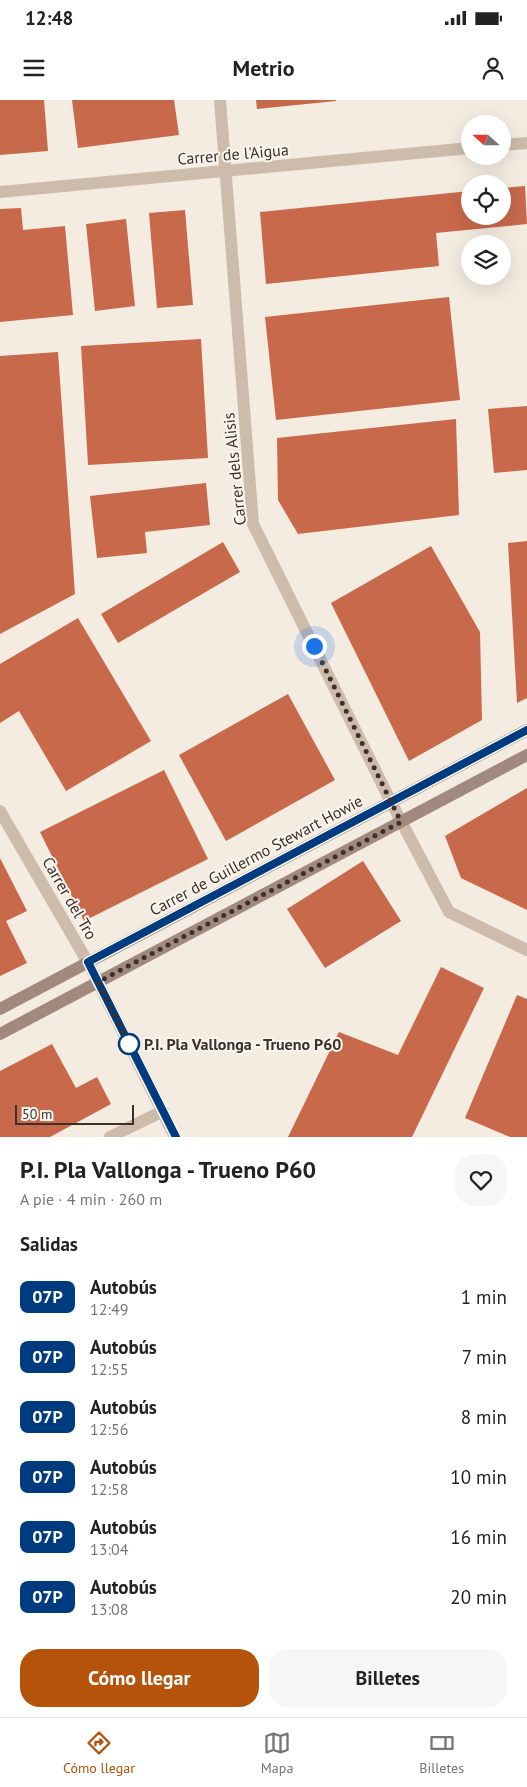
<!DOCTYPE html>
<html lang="es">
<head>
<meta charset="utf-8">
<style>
  body { margin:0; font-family:"PT Sans",sans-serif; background:#f6f6f6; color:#222; height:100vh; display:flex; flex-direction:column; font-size:19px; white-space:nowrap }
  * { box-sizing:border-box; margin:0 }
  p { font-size:16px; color:#767676 }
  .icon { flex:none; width:28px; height:28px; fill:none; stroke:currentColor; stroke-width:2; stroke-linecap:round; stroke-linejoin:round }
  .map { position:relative; height:1037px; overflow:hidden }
  .drawer { display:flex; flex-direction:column; background:#fff; flex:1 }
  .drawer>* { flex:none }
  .badge { padding:0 10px; border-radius:8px; font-size:18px; line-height:32px }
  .needle { width:32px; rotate:291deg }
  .buttons { position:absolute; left:461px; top:15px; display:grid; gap:10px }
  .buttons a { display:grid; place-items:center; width:50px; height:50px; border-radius:50%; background:#fff; box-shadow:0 5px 20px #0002; font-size:25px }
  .scale { position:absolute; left:15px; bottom:12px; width:119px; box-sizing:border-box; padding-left:5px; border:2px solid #3b302b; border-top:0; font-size:14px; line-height:18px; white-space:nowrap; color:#3b302b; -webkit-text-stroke:4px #fbf5ee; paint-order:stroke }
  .you { position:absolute; width:25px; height:25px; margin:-12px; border:4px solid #fff; border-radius:50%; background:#1a73e8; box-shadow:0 0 0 8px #1a73e833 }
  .map>.badge { position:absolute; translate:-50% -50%; box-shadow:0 0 0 2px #fff }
  h2 { padding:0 20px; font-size:19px; line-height:45px }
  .round { display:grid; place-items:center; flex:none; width:52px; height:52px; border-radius:20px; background:#f6f6f6 }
  .overview { display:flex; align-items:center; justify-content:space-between; height:85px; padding:0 20px }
  h1 { font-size:24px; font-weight:600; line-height:38px }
  .cta { display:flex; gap:10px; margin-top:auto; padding:10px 20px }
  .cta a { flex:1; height:58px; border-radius:20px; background:#b45309; color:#fff; font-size:20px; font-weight:600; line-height:58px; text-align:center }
  .cta a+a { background:#f6f6f6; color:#222 }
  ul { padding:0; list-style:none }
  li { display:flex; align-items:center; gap:15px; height:60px; padding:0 20px }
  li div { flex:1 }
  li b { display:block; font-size:19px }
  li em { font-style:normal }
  li .badge { min-width:55px; font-weight:700; text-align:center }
  .status { display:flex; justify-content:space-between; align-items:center; height:35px; padding:0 25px; background:#fff; direction:ltr }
  .status svg { height:14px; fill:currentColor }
  header { display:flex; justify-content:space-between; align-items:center; height:65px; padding:0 20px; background:#fff; font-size:22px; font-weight:600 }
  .tabs { display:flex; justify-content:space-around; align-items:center; height:70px; border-top:1px solid #e0e0e0; background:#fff; font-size:14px; color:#767676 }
  .tabs a { display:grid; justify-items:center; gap:2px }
  .tabs .current { color:#b45309 }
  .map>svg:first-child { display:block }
  .building { fill:#c8694b }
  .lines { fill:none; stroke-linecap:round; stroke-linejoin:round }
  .street { stroke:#cdbbac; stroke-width:12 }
  .secondary { stroke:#a18a7d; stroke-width:12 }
  .line-casing { stroke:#fff; stroke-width:11 }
  .line { stroke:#003b80; stroke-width:8 }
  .walk { stroke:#3b302b; stroke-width:5; stroke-dasharray:0 9 }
  .stop-dot { fill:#fff; stroke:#003b80; stroke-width:2.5 }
  .labels { text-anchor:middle; stroke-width:4; stroke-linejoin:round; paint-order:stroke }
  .street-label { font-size:16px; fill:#3b302b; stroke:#fbf5ee }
  .stop-label { font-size:16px; font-weight:bold; fill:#3b302b; stroke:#fbf5ee; text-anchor:start }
</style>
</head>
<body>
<div class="status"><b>12:48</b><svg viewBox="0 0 49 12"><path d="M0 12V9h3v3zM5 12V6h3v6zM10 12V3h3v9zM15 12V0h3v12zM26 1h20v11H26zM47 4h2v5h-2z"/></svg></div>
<header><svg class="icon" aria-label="menu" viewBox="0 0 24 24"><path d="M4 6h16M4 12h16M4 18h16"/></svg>Metrio<svg class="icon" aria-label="person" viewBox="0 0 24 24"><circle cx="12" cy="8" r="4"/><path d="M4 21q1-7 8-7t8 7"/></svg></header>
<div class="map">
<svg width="527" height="1037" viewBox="0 0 527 1037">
  <rect width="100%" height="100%" fill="#f4ebe1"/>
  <path class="building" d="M0,0H44L48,51L0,55Z
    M72,0H174L179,35L78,48Z
    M256,0H336V1L257,9Z
    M525,86L527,124L436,133L439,166L266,184L260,112L470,91V116H502V88Z
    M21,108L23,130L65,126L73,215L0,222V109Z
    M185,110L193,205L157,208L149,113Z
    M126,119L135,206L95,211L86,124Z
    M449,197L460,300L276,320L265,217Z
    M201,239L208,358L88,365L81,246Z
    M58,252L75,494L0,534V256Z
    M527,306V370L494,373L488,309Z
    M456,319L459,415L298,434L278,400L277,338Z
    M206,383L210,425L145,432L147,453L97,458L90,396Z
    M527,441V598L517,603L508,443Z
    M223,442L240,472L118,543L101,514Z
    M431,446L480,532L482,620L409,661L331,503Z
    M78,518L151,641L66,691L19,611L0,623V564Z
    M288,594L335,680L226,741L179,655Z
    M164,670L208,759L84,821L40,732Z
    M527,688V810L461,778L445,736Z
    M0,758L27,811L6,821L27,863L0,876Z
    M363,761L401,821L325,868L287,809Z
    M441,867L484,888L412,1037H288L339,932L398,955Z
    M517,895L527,899V1037H510L465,1018Z
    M52,944L76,988L97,977L111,1004L50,1037H0V971Z"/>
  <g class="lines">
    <path class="street" d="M220,0L253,424L391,702L449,812L527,850
      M502,45L527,43
      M0,92L470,48
      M0,711L90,866L175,1037
      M110,1037L163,1011"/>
    <path class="secondary" d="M0,909L527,630
      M0,934L527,655"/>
  </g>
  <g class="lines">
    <defs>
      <path id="line" d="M176,1037L88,862L527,630"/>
    </defs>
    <use href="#line" class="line-casing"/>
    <use href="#line" class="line"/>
    <path class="walk" d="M129,944L130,946L98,882L401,722L314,546"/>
  </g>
  <circle class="stop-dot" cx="129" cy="944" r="10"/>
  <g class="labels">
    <g class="street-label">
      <text transform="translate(233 54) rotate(-5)" y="6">Carrer de l'Aigua</text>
      <text transform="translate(234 369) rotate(-96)" y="6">Carrer dels Alisis</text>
      <text transform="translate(256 755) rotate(-28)" y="6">Carrer de Guillermo Stewart Howie</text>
      <text transform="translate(70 798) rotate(60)" y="6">Carrer del Tro</text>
    </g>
    <g class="stop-label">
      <text x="144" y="950">P.I. Pla Vallonga - Trueno P60</text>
    </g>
  </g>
</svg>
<div class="buttons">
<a><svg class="needle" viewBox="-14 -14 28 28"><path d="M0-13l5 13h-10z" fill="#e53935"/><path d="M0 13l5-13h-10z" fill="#767676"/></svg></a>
<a><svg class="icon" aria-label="locate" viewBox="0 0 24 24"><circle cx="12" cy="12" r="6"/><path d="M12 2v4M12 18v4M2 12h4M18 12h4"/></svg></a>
<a><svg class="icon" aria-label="layers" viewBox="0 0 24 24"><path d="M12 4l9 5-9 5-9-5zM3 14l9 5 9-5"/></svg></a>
</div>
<div class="scale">50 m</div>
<div class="you" style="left:314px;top:546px"></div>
</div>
<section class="drawer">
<div class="overview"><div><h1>P.I. Pla Vallonga - Trueno P60</h1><p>A pie · 4 min · 260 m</p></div><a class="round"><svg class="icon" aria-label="heart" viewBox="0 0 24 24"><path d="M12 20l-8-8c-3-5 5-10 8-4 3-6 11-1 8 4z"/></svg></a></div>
<h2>Salidas</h2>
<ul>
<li><span class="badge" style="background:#003b80;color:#fff">07P</span><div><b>Autobús</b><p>12:49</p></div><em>1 min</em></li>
<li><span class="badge" style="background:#003b80;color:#fff">07P</span><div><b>Autobús</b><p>12:55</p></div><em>7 min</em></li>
<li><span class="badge" style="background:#003b80;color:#fff">07P</span><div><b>Autobús</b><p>12:56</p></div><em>8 min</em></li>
<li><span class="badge" style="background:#003b80;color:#fff">07P</span><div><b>Autobús</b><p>12:58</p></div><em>10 min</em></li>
<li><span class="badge" style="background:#003b80;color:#fff">07P</span><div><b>Autobús</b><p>13:04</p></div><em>16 min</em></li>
<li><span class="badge" style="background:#003b80;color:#fff">07P</span><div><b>Autobús</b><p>13:08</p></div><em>20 min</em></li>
</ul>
<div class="cta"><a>Cómo llegar</a><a>Billetes</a></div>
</section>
<nav class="tabs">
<a class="current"><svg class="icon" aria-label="directions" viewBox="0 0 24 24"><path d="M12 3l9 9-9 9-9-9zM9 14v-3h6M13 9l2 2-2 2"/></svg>Cómo llegar</a>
<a><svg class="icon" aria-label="map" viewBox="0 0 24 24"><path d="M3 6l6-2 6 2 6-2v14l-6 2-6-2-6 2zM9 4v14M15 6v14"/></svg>Mapa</a>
<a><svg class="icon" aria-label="tickets" viewBox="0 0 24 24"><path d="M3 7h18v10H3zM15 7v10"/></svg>Billetes</a>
</nav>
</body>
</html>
